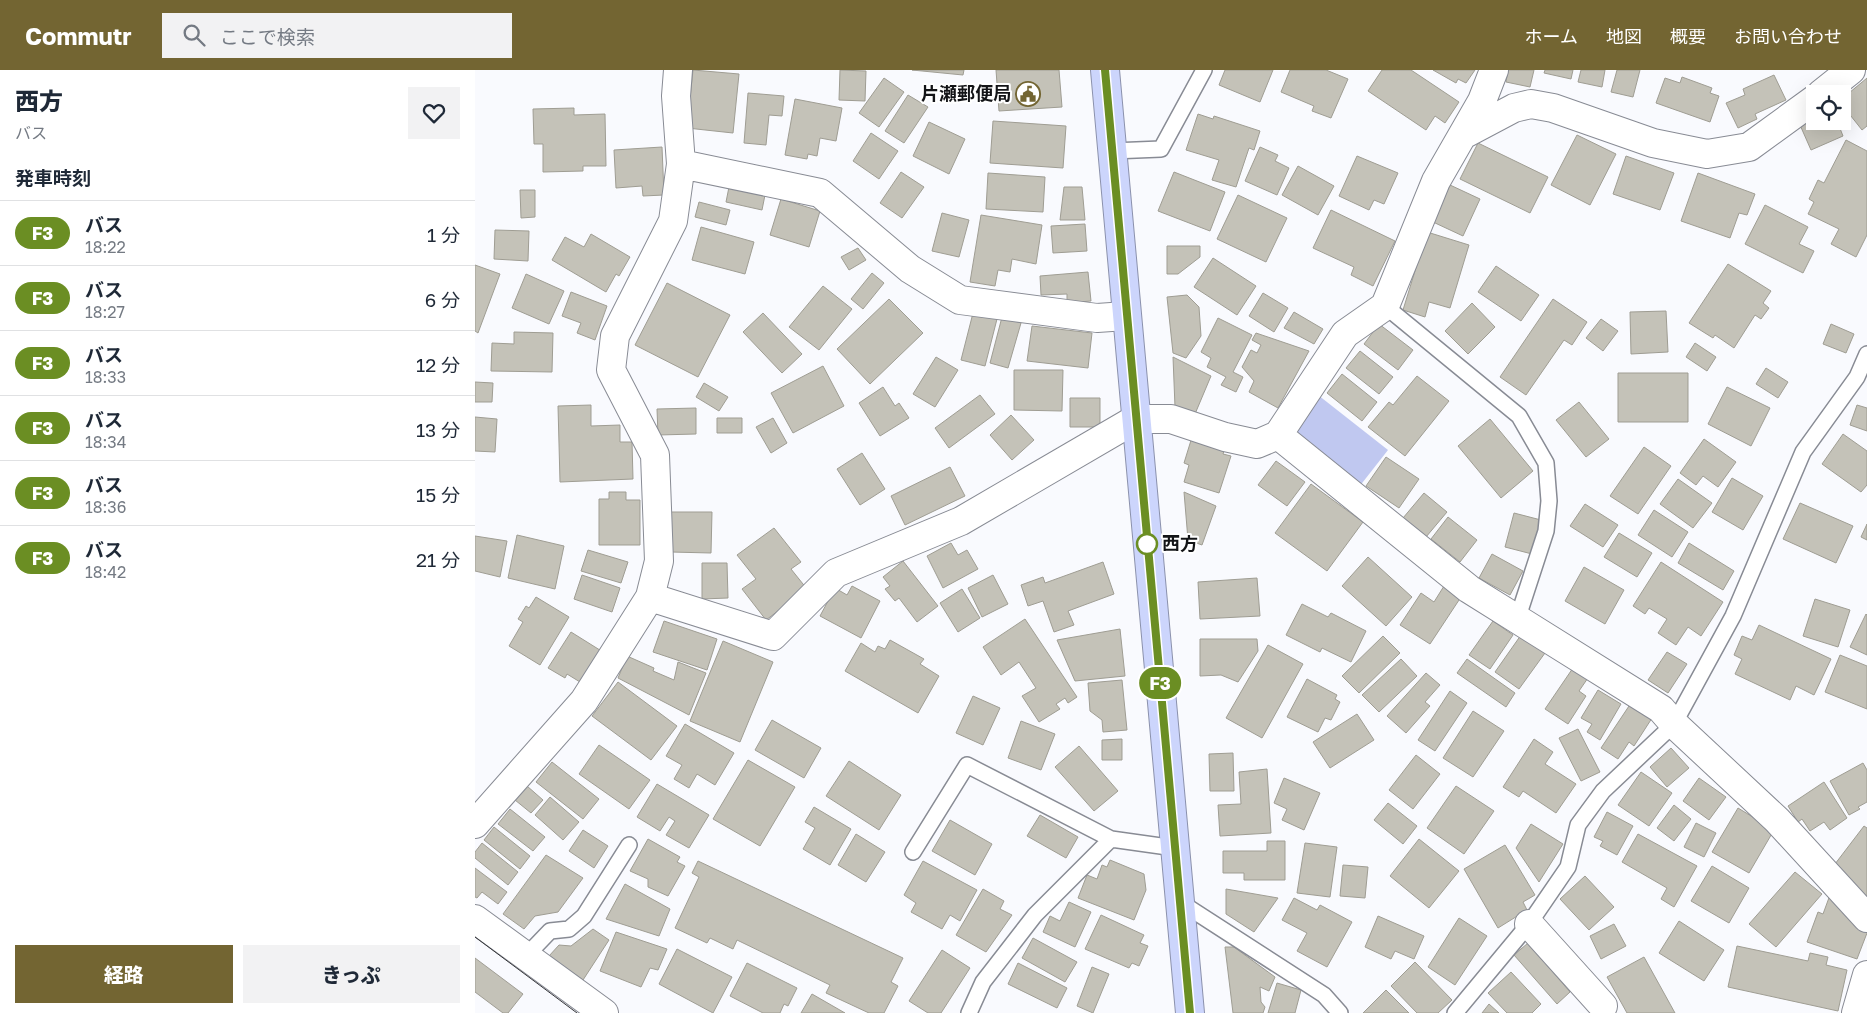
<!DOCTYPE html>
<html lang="ja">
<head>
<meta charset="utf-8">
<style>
  body { margin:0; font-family:"Golos Text","Noto Sans JP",sans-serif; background:#f2f2f3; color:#1f2937; height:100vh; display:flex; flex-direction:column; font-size:19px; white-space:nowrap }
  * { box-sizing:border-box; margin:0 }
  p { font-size:16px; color:#747a83 }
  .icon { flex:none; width:28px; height:28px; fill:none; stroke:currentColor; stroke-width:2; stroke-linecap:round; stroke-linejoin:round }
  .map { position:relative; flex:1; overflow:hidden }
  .side { display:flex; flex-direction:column; background:#fff; width:475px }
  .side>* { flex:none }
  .badge { padding:0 10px; border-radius:16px; font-size:18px; line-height:32px }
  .fabs { position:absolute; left:1331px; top:15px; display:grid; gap:10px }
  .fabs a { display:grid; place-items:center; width:45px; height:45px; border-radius:0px; background:#fff; box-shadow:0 5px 20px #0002; font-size:25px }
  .map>.badge { position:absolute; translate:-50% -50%; box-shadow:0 0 0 2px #fff }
  h2 { padding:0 15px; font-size:19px; line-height:45px }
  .round { display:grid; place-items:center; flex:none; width:52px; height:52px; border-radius:0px; background:#f2f2f3 }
  .headline { display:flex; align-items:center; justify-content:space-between; height:85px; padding:0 15px }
  h1 { font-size:24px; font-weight:800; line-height:38px }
  .button { display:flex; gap:10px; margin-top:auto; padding:10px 15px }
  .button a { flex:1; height:58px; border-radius:0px; background:#736532; color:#fff; font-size:20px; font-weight:800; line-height:58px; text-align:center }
  .button a+a { background:#f2f2f3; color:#1f2937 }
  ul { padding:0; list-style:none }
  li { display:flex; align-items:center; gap:15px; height:65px; padding:0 15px; border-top:1px solid #e0e1e3 }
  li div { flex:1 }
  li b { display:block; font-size:19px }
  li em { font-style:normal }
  li .badge { min-width:55px; font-weight:700; text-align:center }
  header { display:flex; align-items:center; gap:30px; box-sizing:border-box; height:70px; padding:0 25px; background:#736532; color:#fff }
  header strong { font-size:24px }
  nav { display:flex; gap:28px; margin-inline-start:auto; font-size:18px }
  .search { width:350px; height:45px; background:#f2f2f3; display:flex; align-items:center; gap:12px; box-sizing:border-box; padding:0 18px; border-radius:0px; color:#747a83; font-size:19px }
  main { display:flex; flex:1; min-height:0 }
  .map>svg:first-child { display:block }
  .green { fill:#c0c8f0 }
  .building { fill:#c4c2b8; stroke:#9f9d93 }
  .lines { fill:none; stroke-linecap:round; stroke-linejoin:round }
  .lane-casing { stroke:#888b94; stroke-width:18 }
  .street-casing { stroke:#888b94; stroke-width:30 }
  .highway-casing { stroke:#8b91ac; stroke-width:30 }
  .lane { stroke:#fff; stroke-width:15 }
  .street { stroke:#fff; stroke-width:28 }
  .highway { stroke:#ccd5fc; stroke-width:28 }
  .tram { stroke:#36373a; stroke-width:1 }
  .line-casing { stroke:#fff; stroke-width:11 }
  .line { stroke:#6b8e23; stroke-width:8 }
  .stop-dot { fill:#fff; stroke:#6b8e23; stroke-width:2.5 }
  .labels { text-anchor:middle; stroke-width:4; stroke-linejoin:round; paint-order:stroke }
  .poi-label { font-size:18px; font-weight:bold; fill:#131417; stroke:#fff; text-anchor:end }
  .stop-label { font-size:18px; font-weight:bold; fill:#131417; stroke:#fff; text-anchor:start }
</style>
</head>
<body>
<header>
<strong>Commutr</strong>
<div class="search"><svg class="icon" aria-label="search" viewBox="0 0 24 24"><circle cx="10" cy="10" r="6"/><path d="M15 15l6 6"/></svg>ここで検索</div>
<nav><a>ホーム</a><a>地図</a><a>概要</a><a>お問い合わせ</a></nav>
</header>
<main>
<section class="side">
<div class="headline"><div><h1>西方</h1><p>バス</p></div><a class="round"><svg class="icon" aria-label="heart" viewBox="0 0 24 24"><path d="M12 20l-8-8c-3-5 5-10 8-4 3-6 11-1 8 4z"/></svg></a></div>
<h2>発車時刻</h2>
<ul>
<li><span class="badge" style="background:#6b8e23;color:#fff">F3</span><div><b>バス</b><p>18:22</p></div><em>1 分</em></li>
<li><span class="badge" style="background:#6b8e23;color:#fff">F3</span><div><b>バス</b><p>18:27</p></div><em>6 分</em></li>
<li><span class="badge" style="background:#6b8e23;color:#fff">F3</span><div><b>バス</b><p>18:33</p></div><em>12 分</em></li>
<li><span class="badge" style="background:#6b8e23;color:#fff">F3</span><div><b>バス</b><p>18:34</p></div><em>13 分</em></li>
<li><span class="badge" style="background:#6b8e23;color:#fff">F3</span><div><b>バス</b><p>18:36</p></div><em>15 分</em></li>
<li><span class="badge" style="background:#6b8e23;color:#fff">F3</span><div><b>バス</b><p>18:42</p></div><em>21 分</em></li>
</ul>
<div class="button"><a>経路</a><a>きっぷ</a></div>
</section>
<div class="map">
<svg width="1392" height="943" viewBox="0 0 1392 943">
  <rect width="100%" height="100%" fill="#f9fafe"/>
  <path class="green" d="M843,325L913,380L884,417L823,370L821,354Z"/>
  <path class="building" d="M218,0L264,4L258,63L212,58Z
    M365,0L391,1L390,31L364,30Z
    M437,0H489L488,5Z
    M521,0H584L587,37L524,41Z
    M750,0H798L785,32L744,15Z
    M815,0H851L873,9L856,48L837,41L839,36L806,22Z
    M907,0H936L984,32L970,53L960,46L951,60L893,21Z
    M958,0H1000L991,13L983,9L981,13Z
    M1033,0H1059L1055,17L1031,12Z
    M1070,0H1098L1096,9L1069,3Z
    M1106,0H1130L1127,17L1103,12Z
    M1142,0H1165L1158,27L1136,22Z
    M1299,5L1311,30L1280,44L1282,49L1263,58L1251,33L1270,25L1268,19Z
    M1207,7L1237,18L1235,23L1244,26L1235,52L1181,33L1190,8L1205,13Z
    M409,8L429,22L404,57L384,43Z
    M1392,8V56L1387,60L1368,36V28Z
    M273,23L309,26L307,46L294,45L291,75L269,73Z
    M433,25L453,37L429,73L410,61Z
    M320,29L367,38L361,71L345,68L342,86L333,84L332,89L310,85Z
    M99,38V45L130,44L131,96H108V101L68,102V74H59L58,39Z
    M723,44L738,49L739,46L785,61L779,80L774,78L761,117L737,110L744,90L711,80Z
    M1340,49V51H1362L1368,66L1336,80L1325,55Z
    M518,51L591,56L588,98L515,93Z
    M454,52L490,69L474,104L438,86Z
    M396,63L423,81L404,109L378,91Z
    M1102,65L1141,84L1115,135L1076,115Z
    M1371,70L1392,81V165L1381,187L1356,174L1364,159L1333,144L1339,132L1334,129L1343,110L1349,113Z
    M1003,73L1073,107L1055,143L985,109Z
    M187,77L189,125L168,126L167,116L141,118L139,80Z
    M785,77L803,85L800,91L814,98L802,125L770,111Z
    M882,86L923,103L909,134L899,130L894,140L864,126Z
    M1151,86L1199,103L1185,140L1138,124Z
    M823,96L859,116L843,145L807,125Z
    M426,102L449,117L427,148L405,133Z
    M699,102L750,122L735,161L683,141Z
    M513,103L570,107L568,142L511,139Z
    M1223,103L1280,124L1272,145L1264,143L1255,168L1206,151Z
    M255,112L291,120L287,140L251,132Z
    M975,115L1005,129L988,166L958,152Z
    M589,117H607L610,150H585Z
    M45,120H60V147L46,148Z
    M763,125L812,148L791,192L742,169Z
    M306,129L345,141L334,177L295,165Z
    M224,132L255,140L251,155L220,147Z
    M1290,135L1333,157L1324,174L1339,181L1328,203L1270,174Z
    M856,140L920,171L898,216L876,205L879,197L838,178Z
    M467,143L494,150L484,187L457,181Z
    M506,145L567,155L561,194L537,189L535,202L523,200L520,216L495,212Z
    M610,154L612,181L578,183L576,156Z
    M226,157L279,172L270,204L217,190Z
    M20,160L54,161L53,191L19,189Z
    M952,162L994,175L975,238L954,232L950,247L928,240Z
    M116,164L155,187L144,206L141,204L131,222L77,190L90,167L109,177Z
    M692,176H725V187L703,204H692Z
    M383,178L391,190L374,200L366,187Z
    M738,188L781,216L762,245L719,217Z
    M1253,194L1296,221L1288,233L1294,238L1286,249L1280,245L1259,278L1240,265L1238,268L1214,253Z
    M0,195L25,204L3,263L0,261Z
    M1021,196L1064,225L1046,251L1003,222Z
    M613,202L616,231L592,233V224L566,225L565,206Z
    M397,203L409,213L388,239L376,229Z
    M51,204L89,221L74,254L37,238Z
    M192,213L255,245L223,307L160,275Z
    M348,216L377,239L344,280L314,257Z
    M96,222L132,236L120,270L102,263L106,253L87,246Z
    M788,223L813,238L799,262L774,246Z
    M712,225L724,237L726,266L711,288L698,283L692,227Z
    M414,229L448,263L395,314L362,279Z
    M1078,229L1112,252L1097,275L1089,270L1051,325L1025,307Z
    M997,233L1020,257L993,284L970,261Z
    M1191,241L1193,282L1156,284L1155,242Z
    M819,242L848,259L839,274L809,258Z
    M288,243L327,284L307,303L268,262Z
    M498,243L522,249L510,296L486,290Z
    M527,247L546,253L533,298L515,293Z
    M743,248L777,265L758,302L768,307L761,322L746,315L751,307L732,297L736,288L726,282Z
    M1126,249L1143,261L1128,281L1111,268Z
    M904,254L938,280L923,300L889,274Z
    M1356,254L1379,264L1371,283L1348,274Z
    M557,256L617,263L613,298L552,291Z
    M39,262L78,263L77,302L16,301L17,273L39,274Z
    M781,263L834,281L803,338L774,322L779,311L767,297L776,280L782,283L786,275L777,270Z
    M1220,273L1241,287L1232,301L1211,287Z
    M885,281L918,307L904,324L871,298Z
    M461,287L483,300L460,337L438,324Z
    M698,287L736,306L720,344L700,337Z
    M348,296L369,336L318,363L296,323Z
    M1291,298L1313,312L1303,328L1281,314Z
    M539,300H588L587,341L539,340Z
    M1143,303H1213V352H1143Z
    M867,304L902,332L887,351L852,323Z
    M942,306L974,331L930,386L893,357L914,332L918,335Z
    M0,312L18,313L17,332H0Z
    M229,313L253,327L244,341L221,327Z
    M408,317L420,336L424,333L434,348L405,366L384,333Z
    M1252,317L1295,338L1276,376L1233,354Z
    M505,325L520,344L474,378L460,358Z
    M595,328H625V357H595Z
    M1104,332L1134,369L1111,387L1081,350Z
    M116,335V356L145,355V372H157L158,409L85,412L83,336Z
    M1382,335L1392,338V361L1375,355Z
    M221,338V364L183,365L182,339Z
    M536,345L559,370L537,390L515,365Z
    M0,347L22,349L20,382L0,381Z
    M242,348H267V363H242Z
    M298,348L312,373L296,383L281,357Z
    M1015,349L1058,401L1026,428L983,376Z
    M1368,364L1392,381V415L1386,422L1347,394Z
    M717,367L750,378L748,384L756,386L744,423L709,412L714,395L709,393Z
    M1229,369L1261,392L1243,417L1228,406L1221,415L1205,403Z
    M1169,377L1196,396L1163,444L1135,426Z
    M387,383L410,419L385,435L362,399Z
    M911,387L944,409L924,438L891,416Z
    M801,391L830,412L812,436L783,415Z
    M475,397L490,426L430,455L416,426Z
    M1257,408L1288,426L1268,460L1237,442Z
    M1203,409L1237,433L1218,458L1185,434Z
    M836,414L888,452L852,501L800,463Z
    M134,422H151V430H165V475H124V429H134Z
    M709,422L741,436L727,475L713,470Z
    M949,423L972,442L951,467L928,448Z
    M1325,433L1378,456L1361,493L1308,469Z
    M1110,434L1143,455L1128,477L1095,456Z
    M1179,440L1213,462L1197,487L1163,465Z
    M196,442H237L236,483L196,482Z
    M1039,443L1066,450L1057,484L1030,477Z
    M973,447L1002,470L985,492L956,469Z
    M1392,454V470L1386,467Z
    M299,458L326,492L316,499L332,519L291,550L267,519L281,509L262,485Z
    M1144,463L1177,483L1162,507L1129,487Z
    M42,465L89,476L80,519L33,508Z
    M0,466L32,471L25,507L0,501Z
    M476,473L483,485L492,480L503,499L468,518L452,486Z
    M1214,473L1259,501L1248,520L1203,493Z
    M113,480L153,492L146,513L106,501Z
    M1017,484L1048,501L1035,525L1004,508Z
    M893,487L937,527L911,556L867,516Z
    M428,491L463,536L442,552L424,528L420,531L410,519L415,516L408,507Z
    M628,492L639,524L593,541L599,555L579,562L568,531L553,536L546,515L568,507L570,513Z
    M1186,492L1248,532L1226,566L1213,557L1201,575L1183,563L1192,549L1174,538L1170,544L1158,536Z
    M227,493H252L253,528L227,529Z
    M1109,497L1149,520L1130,554L1090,531Z
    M107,505L145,518L137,542L99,529Z
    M518,505L533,534L507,547L493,518Z
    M782,508L785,546L725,549L723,512Z
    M377,516L405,531L386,568L345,546L360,518L372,525Z
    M969,516L986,527L955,574L925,555L946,523L959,532Z
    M487,519L505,548L483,562L465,533Z
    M61,527L94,547L65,595L34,576L48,552L43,549L51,536L54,538Z
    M1340,529L1375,540L1363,577L1328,566Z
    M827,534L853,547L856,543L891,561L876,592L847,578L845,582L811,565Z
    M1391,544L1392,545V585L1375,577Z
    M550,549L602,627L593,633L590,628L581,634L585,639L564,652L547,626L561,618L544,592L526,605L508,577Z
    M189,551L242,569L232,600L178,582Z
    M1018,551L1038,565L1015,599L994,585Z
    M1284,555L1356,589L1339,625L1321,616L1315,630L1260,604L1267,589L1259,585L1267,566L1277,570Z
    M645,559L650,606L600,611L582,570Z
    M96,562L128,582L119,596L116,594L105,612L92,604L90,608L73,598Z
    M1046,565L1070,583L1044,619L1020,602Z
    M908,566L925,583L884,623L867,606Z
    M725,569H782L783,581L763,612L746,605L725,606Z
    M415,570L449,589L445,594L464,606L443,643L370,601L386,573L400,582L403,576L410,579Z
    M248,571L298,592L265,672L215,651Z
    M793,575L828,594L787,668L751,648Z
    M1192,582L1212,594L1193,623L1173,610Z
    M1365,585L1392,596V639L1350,622Z
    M152,586L179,598L178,601L199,610L203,592L231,603L214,645L143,608Z
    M926,589L942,606L904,642L887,625Z
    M992,589L1040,623L1031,637L982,603Z
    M1100,595L1115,605L1104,621L1111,626L1093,654L1070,639Z
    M951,603L965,615L950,632L955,636L931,663L912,646Z
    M832,609L862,625L860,629L865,632L856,650L850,648L843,662L812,647Z
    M647,610L652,660L628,662L627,650L615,641L613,613Z
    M143,612L202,656L176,690L117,646Z
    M1123,620L1146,634L1125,670L1112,662L1117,654L1106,648Z
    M975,621L992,633L960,681L943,670Z
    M498,626L525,638L508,675L481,663Z
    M1158,630L1179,645L1159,676L1154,672L1143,689L1126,678Z
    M998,641L1029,661L998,707L968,688Z
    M882,644L899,670L855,698L838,672Z
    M297,650L346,678L329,708L280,680Z
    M546,651L580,664L566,700L533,688Z
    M210,654L259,683L240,715L222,704L214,718L199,709L207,695L191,686Z
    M1103,659L1125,702L1106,711L1084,668Z
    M647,669V690H627V670Z
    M1059,669L1078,682L1070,694L1101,714L1081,743L1048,721L1044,727L1028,717Z
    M124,675L175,710L154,739L104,704Z
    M604,676L643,721L619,741L580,697Z
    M1196,678L1214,698L1192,717L1175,697Z
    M758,683L759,721H735L734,684Z
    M941,685L965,704L938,739L914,720Z
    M273,690L320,717L285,776L238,749Z
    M374,691L426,725L404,760L351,726Z
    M77,692L124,729L108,749L61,712Z
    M1388,693L1392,700V732L1383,737L1385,739L1374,745L1355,711Z
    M792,699L796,763L745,766L743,735L766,734L764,702Z
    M1166,702L1197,723L1174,756L1143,735Z
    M809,708L845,723L829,760L807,750L812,739L799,733Z
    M1224,708L1251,727L1234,750L1208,731Z
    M1349,712L1372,748L1355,760L1349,752L1335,761L1327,749L1323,752L1313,736Z
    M182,714L234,745L214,778L191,765L200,751L194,747L185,761L162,747Z
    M52,716L68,730L56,743L40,730Z
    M981,716L1019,741L989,784L952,758Z
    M75,727L104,752L88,770L60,745Z
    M913,733L942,756L928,774L899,750Z
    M1199,735L1216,749L1199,771L1182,758Z
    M339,737L376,759L355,795L328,779L340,758L330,752Z
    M1263,738L1299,760L1274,803L1237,782Z
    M35,739L70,767L58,781L23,754Z
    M1132,742L1158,756L1142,785L1125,776L1128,771L1119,767Z
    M565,745L603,767L591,788L552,766Z
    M475,750L517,774L500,805L457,781Z
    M1221,753L1241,763L1229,787L1209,777Z
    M1056,754L1088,774L1064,812L1041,778Z
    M1389,756L1392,758V828L1360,794Z
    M19,757L55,786L45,799L9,770Z
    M108,760L133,776L119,798L94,781Z
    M381,764L410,782L391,812L363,795Z
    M1163,764L1222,796L1199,837L1186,829L1192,818L1147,792Z
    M173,769L205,787L202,792L210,796L193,826L173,817V809L155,801Z
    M944,769L984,801L954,838L915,806Z
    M792,771H810V810H769V803H748V781H792Z
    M7,773L43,802L33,815L0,788V782Z
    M830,773L862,777L855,827L822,823Z
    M1030,775L1060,825L1048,832L1052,840L1023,858L989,799Z
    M71,785L108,808L83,842L60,846L49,859L28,844Z
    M635,790L669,804L671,820L659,850L603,828L612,805L622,809L627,795L632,797Z
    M223,791L428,888L416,912L423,916L409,943H394L351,923L355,915L262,870L258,879L235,868L232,873L200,858L224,807L217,803Z
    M448,791L502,820L485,851L475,845L467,859L436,842L441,833L429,825Z
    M868,795L893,797L890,828L865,826Z
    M1237,796L1274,818L1254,853L1216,831Z
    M0,798L32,822L23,834L7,822L2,828L0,827Z
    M1320,802L1347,824L1301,877L1274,854Z
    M1110,806L1139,837L1114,860L1085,829Z
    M150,814L195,839L184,866L131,849Z
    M508,819L529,831L525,839L537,845L511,882L481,865Z
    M751,819L803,828L779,862L751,844Z
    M1355,825L1392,863L1382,889L1332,872L1343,842L1348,844Z
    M819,828L842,840L845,835L877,852L852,897L822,881L832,863L807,850Z
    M594,832L616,842L600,877L568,862L575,846L585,851Z
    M626,845L669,865L665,873L673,876L664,896L657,893L654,898L610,879Z
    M903,846L949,866L939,889L920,881L916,889L890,877Z
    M984,848L1012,866L980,915L953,897Z
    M1204,851L1249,880L1229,911L1184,883Z
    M1139,854L1151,876L1126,889L1115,866Z
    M118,859L134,870L108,910L74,886L84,875L96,876Z
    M141,862L192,879L183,900L175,898L166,917L125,901Z
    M558,868L602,892L590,912L547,888Z
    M1053,873L1095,922L1082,934L1039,885Z
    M1262,876L1333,891L1335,883L1353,887L1351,895L1372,900L1363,941L1253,917Z
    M750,877H759L800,907L794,921L785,917L786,932L790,937L788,943H758Z
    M202,879L257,907L238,943L184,914Z
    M467,880L495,898L466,943H453L434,931Z
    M1169,887L1200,943H1152L1132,907Z
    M0,888L48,924L33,943H28L0,922Z
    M940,892L977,930L963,943H942L916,916Z
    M272,893L322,918L313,936L309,934L305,943H288L255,926Z
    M543,893L592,918L582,938L533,914Z
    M617,897L634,904L618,943L602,936Z
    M1036,902L1066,934L1057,943H1032L1013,923Z
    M802,913L826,920L820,943H793Z
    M911,920L934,943H888Z
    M337,924L370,943H326Z
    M1014,934L1024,943H1007Z"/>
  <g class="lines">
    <defs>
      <path id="lane" d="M637,81L686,79L729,0
        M910,236L1044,346L1071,393L1074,431L1071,461L1042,550
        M438,782L492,695L636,769
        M705,832L849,925L865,943
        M51,886L75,861L94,859L109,846L154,775
        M494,943L508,912L560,845L636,769L700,778
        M980,943L1054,854L1093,797L1103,755L1128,721L1199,654L1258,546L1328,382L1382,307L1392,284"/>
      <path id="street" d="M1346,24L1376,0
        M988,65L1039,38L1056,34L1078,38L1178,73L1232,84L1274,77L1340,29
        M206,94L345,123L435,199L485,230L622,248L651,246
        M803,365L870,264L910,236L961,111L1007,31L1019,0
        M175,527L298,566L361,503L486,451L661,349H696L750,367L782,374L803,365L994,519L1186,639L1199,654L1302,750L1392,848
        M0,754L109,631L175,527L184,491L180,385L136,300L140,266L198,151L206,94L201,26L203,0
        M0,849L129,943
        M1054,854L1128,936
        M1381,943L1392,905"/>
      <path id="highway" d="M630,0L715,943"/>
    </defs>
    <use href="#lane" class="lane-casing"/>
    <use href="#street" class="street-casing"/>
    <use href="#highway" class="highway-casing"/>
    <use href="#lane" class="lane"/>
    <use href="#street" class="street"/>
    <use href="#highway" class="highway"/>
    <path class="tram" d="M0,867L102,943"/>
  </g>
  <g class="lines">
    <defs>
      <path id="line" d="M630,0L715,943"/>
    </defs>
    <use href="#line" class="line-casing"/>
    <use href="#line" class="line"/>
  </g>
  <defs>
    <symbol id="civic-ring" viewBox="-11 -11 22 22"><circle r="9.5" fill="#fff" stroke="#736532" stroke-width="1.5"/><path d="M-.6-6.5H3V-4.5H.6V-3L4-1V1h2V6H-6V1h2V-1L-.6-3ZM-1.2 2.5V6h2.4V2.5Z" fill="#736532"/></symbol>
  </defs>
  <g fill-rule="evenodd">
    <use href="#civic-ring" x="539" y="10" width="28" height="28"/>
  </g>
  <circle class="stop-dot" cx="672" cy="474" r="10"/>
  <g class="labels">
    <g class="poi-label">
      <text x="536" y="30">片瀬郵便局</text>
    </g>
    <g class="stop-label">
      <text x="687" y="480">西方</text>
    </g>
  </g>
</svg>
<div class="fabs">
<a><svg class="icon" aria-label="locate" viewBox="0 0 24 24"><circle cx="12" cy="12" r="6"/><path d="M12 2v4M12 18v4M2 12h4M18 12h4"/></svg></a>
</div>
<b class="badge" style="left:685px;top:613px;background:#6b8e23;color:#fff">F3</b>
</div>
</main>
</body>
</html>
